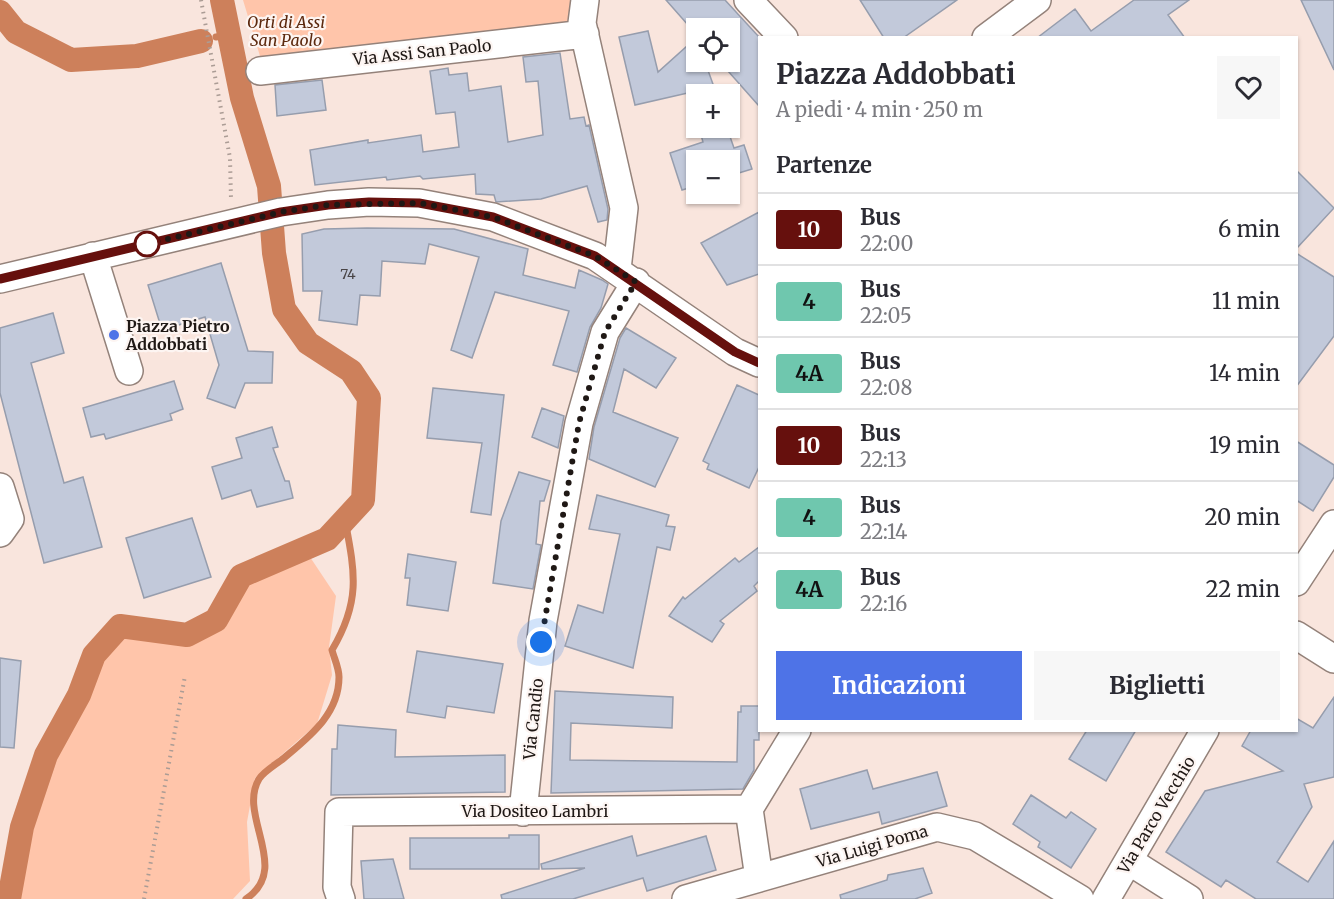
<!DOCTYPE html>
<html lang="it">
<head>
<meta charset="utf-8">
<style>
  body { margin:0; font-family:Merriweather,serif; background:#f7f7f7; color:#2b2b33; height:100vh; display:flex; flex-direction:column; font-size:22px; white-space:nowrap }
  * { box-sizing:border-box; margin:0 }
  p { font-size:20px; color:#7c7c81 }
  .icon { flex:none; width:33px; height:33px; fill:none; stroke:currentColor; stroke-width:2; stroke-linecap:round; stroke-linejoin:round }
  .map { position:relative; flex:1; overflow:hidden }
  .side { position:absolute; left:758px; top:36px; width:540px; height:696px; display:flex; flex-direction:column; background:#fff; border-radius:0px; box-shadow:0 2px 4px #0004 }
  .side>* { flex:none }
  .badge { padding:0 12px; border-radius:4px; font-size:21px; line-height:39px }
  .controls { position:absolute; left:686px; top:18px; display:grid; gap:12px }
  .controls a { display:grid; place-items:center; width:54px; height:54px; border-radius:0px; background:#fff; box-shadow:0 2px 4px #0004; font-size:30px }
  .you { position:absolute; width:30px; height:30px; margin:-15px; border:4px solid #fff; border-radius:50%; background:#1a73e8; box-shadow:0 0 0 9px #1a73e833 }
  .map>.badge { position:absolute; translate:-50% -50%; box-shadow:0 0 0 3px #fff }
  h2 { padding:0 18px; font-size:22px; line-height:54px }
  .round { display:grid; place-items:center; flex:none; width:63px; height:63px; border-radius:0px; background:#f7f7f7 }
  .headline { display:flex; align-items:center; justify-content:space-between; height:102px; padding:0 18px }
  h1 { font-size:28px; font-weight:700; line-height:45px }
  .primary-button { display:flex; gap:12px; margin-top:auto; padding:12px 18px }
  .primary-button a { flex:1; height:69px; border-radius:0px; background:#4e73e7; color:#fff; font-size:24px; font-weight:700; line-height:69px; text-align:center }
  .primary-button a+a { background:#f7f7f7; color:#2b2b33 }
  ul { padding:0; list-style:none }
  li { display:flex; align-items:center; gap:18px; height:72px; padding:0 18px; border-top:2px solid #e1e1e2 }
  li div { flex:1 }
  li b { display:block; font-size:22px }
  li em { font-style:normal }
  li .badge { min-width:66px; font-weight:700; text-align:center }
  .map>svg:first-child { display:block }
  .green { fill:#ffc5aa }
  .lines { fill:none; stroke-linecap:round; stroke-linejoin:round }
  .stream { stroke:#cd805b; stroke-width:7 }
  .canal { stroke:#cd805b; stroke-width:24 }
  .building { fill:#c2c9da; stroke:#969dad; stroke-width:1.5 }
  .minor-casing { stroke:#94827a; stroke-width:30 }
  .path { stroke:#ab9c95; stroke-width:4; stroke-dasharray:1.5 4.5; stroke-linecap:butt }
  .minor { stroke:#fff; stroke-width:27 }
  .line-casing { stroke:#fff; stroke-width:14 }
  .line { stroke:#66100d; stroke-width:9 }
  .walk { stroke:#1f1815; stroke-width:6; stroke-dasharray:0 10.8 }
  .stop-dot { fill:#fff; stroke:#66100d; stroke-width:3 }
  .poi-dot { fill:#4e73e7; stroke:#fdf5f2; stroke-width:2 }
  .labels { text-anchor:middle; stroke-width:4.5; stroke-linejoin:round; paint-order:stroke }
  .number-label { font-size:14px; fill:#484446 }
  .park-label { font-size:16px; font-style:italic; fill:#5c290e; stroke:#fdf5f2 }
  .street-label { font-size:16px; fill:#1f1815; stroke:#fdf5f2 }
  .poi-label { font-size:16px; font-weight:bold; fill:#1f1815; stroke:#fdf5f2; text-anchor:start }
</style>
</head>
<body>
<div class="map">
<svg width="1334" height="899" viewBox="0 0 1334 899">
  <rect width="100%" height="100%" fill="#f9e5dd"/>
  <path class="green" d="M243,0H571L566,28L263,66Z
    M306,551L336,596L329,647L332,675L317,724L255,778L247,822L250,881L233,899H15L42,776L97,657L122,632L190,644L223,621L248,580Z"/>
  <g class="lines">
    <path class="stream" d="M216,37L229,35
      M246,899C292,868 237,816 259,779C264,771 277,764 284,758C310,736 339,714 339,677C339,668 334,658 332,650C361,601 355,573 345,520"/>
    <path class="canal" d="M0,12L16,32L71,60L137,56L201,41
      M9,899L22,827L46,755L79,695L94,655L120,626L187,635L216,620L241,576L327,539L363,500L369,398L351,371L308,343L284,309L274,253L269,186L242,98L222,0"/>
  </g>
  <path class="building" d="M666,0H725L759,37V106L720,62H729V28H696V34Z
    M860,0H957L903,38H884Z
    M1134,0H1189L1168,15L1185,38H1037L1075,9L1091,31Z
    M1301,0H1334V70Z
    M648,31L658,72L696,38V62H705L714,87L635,105L619,37Z
    M560,53L570,119L584,117L586,126L589,125L608,209L607,220L598,222L587,186L541,199L496,202L494,195L476,194L475,174L423,179L420,176L387,180L386,177L315,185L310,150L368,140V143L421,135L423,152L459,147L455,112L436,114L430,71L448,68L449,75L467,73L469,91L501,86L508,142L543,135L538,81L526,82L523,57Z
    M322,80L326,110L277,116L275,85Z
    M699,128H727L734,148L744,145L752,169L729,176V160H696V186L682,190L670,153L703,142Z
    M1296,170L1334,208L1296,249Z
    M759,212V274L727,285L701,243Z
    M367,228L454,229L528,249L523,275L575,288L579,270L602,280L608,284L601,308L590,327L577,372L553,365L569,311L495,292L472,358L451,350L479,257L429,244L425,264L382,261L380,296L360,295L357,325L319,320L322,291H303L302,234L324,229Z
    M1296,253L1334,277V336L1296,387Z
    M221,263L248,351L273,352L272,383H245L235,408L207,398L219,365L205,317L162,330L148,285Z
    M53,313L64,353L31,363L64,483L83,477L102,547L44,563L0,393V328Z
    M626,328L676,358L656,388L624,369L613,412L678,438L655,487L589,459L594,427L620,338Z
    M174,381L183,409L170,414L172,420L106,439L104,434L91,437L83,408Z
    M737,385L759,395V467L749,488L707,469L709,464L703,461Z
    M433,388L504,395L491,515L471,512L482,443L427,438Z
    M542,408L564,416L558,448L532,437Z
    M272,427L278,447L273,448L285,481H289L293,498L257,507L251,490L222,499L212,467L242,458L236,438Z
    M1296,441L1334,465V477L1313,511L1296,500Z
    M519,472L550,481L544,501H540L536,544L541,545L533,589L493,583L501,521Z
    M597,495L669,515L666,526L675,527L670,550L657,547L633,668L565,646L578,605L603,613L620,534L589,529Z
    M192,518L211,577L144,598L126,538Z
    M759,547V581L754,586L757,591L720,621L724,624L712,642L669,616L683,597L685,599L735,558L739,562Z
    M408,554L456,562L448,611L407,605L410,578H405Z
    M417,651L503,664L494,713L447,706L445,718L407,712Z
    M0,658L21,661L14,748L0,747Z
    M555,691L673,697L672,728L571,723L570,760L737,762L738,712H741V706H759V740H754V770L743,789L551,793Z
    M1334,697V777L1304,784L1312,807L1277,862L1308,882L1334,841V899H1256L1226,880L1221,887L1166,852L1205,791L1283,771L1242,746L1251,730H1296V718L1313,728Z
    M338,725L396,730L395,757L505,755V792L331,795L332,749H337Z
    M1087,730H1136L1106,781L1069,759Z
    M867,770L873,789L937,772L947,806L882,824L879,812L811,829L800,789Z
    M1031,795L1066,818L1071,812L1096,829L1071,868L1038,847L1040,842L1013,824Z
    M509,835H539V869H410V838H509Z
    M632,836L637,856L706,836L716,870L647,891L643,878L573,899H502L501,895L585,868L542,869L541,864Z
    M393,859L404,899H364L361,861Z
    M923,868L932,893L915,899H841L840,895L887,880L888,875Z"/>
  <g class="lines">
    <defs>
      <path id="minor" d="M585,0L582,23L624,208L617,269
        M748,0L784,38
        M986,38L1037,0
        M260,71L585,34
        M93,256L129,371
        M0,279L281,212L328,205L369,202L419,203L493,217L595,256L735,352L759,363
        M0,487L10,519L0,533
        M1296,582L1334,524
        M1296,635L1334,659
        M749,809L797,730
        M523,812L543,621L579,423L605,332L636,282
        M1129,861L1189,899
        M341,899L337,887L339,812L749,809L759,878
        M686,899L937,827L975,836L1080,899
        M1106,899L1205,730"/>
    </defs>
    <use href="#minor" class="minor-casing"/>
    <path class="path" d="M201,0L230,158L231,199
      M144,899L185,676"/>
    <use href="#minor" class="minor"/>
  </g>
  <g class="lines">
    <defs>
      <path id="line" d="M0,279L281,212L328,205L369,202L419,203L493,217L595,256L735,352L759,363"/>
    </defs>
    <use href="#line" class="line-casing"/>
    <use href="#line" class="line"/>
    <path class="walk" d="M147,244L281,212L328,205L419,203L493,217L595,256L636,282L605,332L579,423L541,642"/>
  </g>
  <circle class="stop-dot" cx="147" cy="244" r="12"/>
  <circle class="poi-dot" cx="114" cy="335" r="6"/>
  <g class="labels">
    <g class="number-label">
      <text x="348" y="279">74</text>
    </g>
    <g class="park-label">
      <text x="286" y="28">Orti di Assi<tspan x="286" dy="18">San Paolo</tspan></text>
    </g>
    <g class="street-label">
      <text transform="translate(422 52) rotate(-6)" y="6">Via Assi San Paolo</text>
      <text transform="translate(533 719) rotate(-84)" y="6">Via Candio</text>
      <text x="535" y="817">Via Dositeo Lambri</text>
      <text transform="translate(1156 815) rotate(-59)" y="6">Via Parco Vecchio</text>
      <text transform="translate(872 846) rotate(-16)" y="6">Via Luigi Poma</text>
    </g>
    <g class="poi-label">
      <text x="126" y="332">Piazza Pietro<tspan x="126" dy="18">Addobbati</tspan></text>
    </g>
  </g>
</svg>
<div class="controls">
<a><svg class="icon" aria-label="locate" viewBox="0 0 24 24"><circle cx="12" cy="12" r="6"/><path d="M12 2v4M12 18v4M2 12h4M18 12h4"/></svg></a>
<a>+</a>
<a>−</a>
</div>
<div class="you" style="left:541px;top:642px"></div>
<section class="side">
<div class="headline"><div><h1>Piazza Addobbati</h1><p>A piedi · 4 min · 250 m</p></div><a class="round"><svg class="icon" aria-label="heart" viewBox="0 0 24 24"><path d="M12 20l-8-8c-3-5 5-10 8-4 3-6 11-1 8 4z"/></svg></a></div>
<h2>Partenze</h2>
<ul>
<li><span class="badge" style="background:#66100d;color:#fff">10</span><div><b>Bus</b><p>22:00</p></div><em>6 min</em></li>
<li><span class="badge" style="background:#6fc7ae;color:#111">4</span><div><b>Bus</b><p>22:05</p></div><em>11 min</em></li>
<li><span class="badge" style="background:#6fc7ae;color:#111">4A</span><div><b>Bus</b><p>22:08</p></div><em>14 min</em></li>
<li><span class="badge" style="background:#66100d;color:#fff">10</span><div><b>Bus</b><p>22:13</p></div><em>19 min</em></li>
<li><span class="badge" style="background:#6fc7ae;color:#111">4</span><div><b>Bus</b><p>22:14</p></div><em>20 min</em></li>
<li><span class="badge" style="background:#6fc7ae;color:#111">4A</span><div><b>Bus</b><p>22:16</p></div><em>22 min</em></li>
</ul>
<div class="primary-button"><a>Indicazioni</a><a>Biglietti</a></div>
</section>
</div>
</body>
</html>
